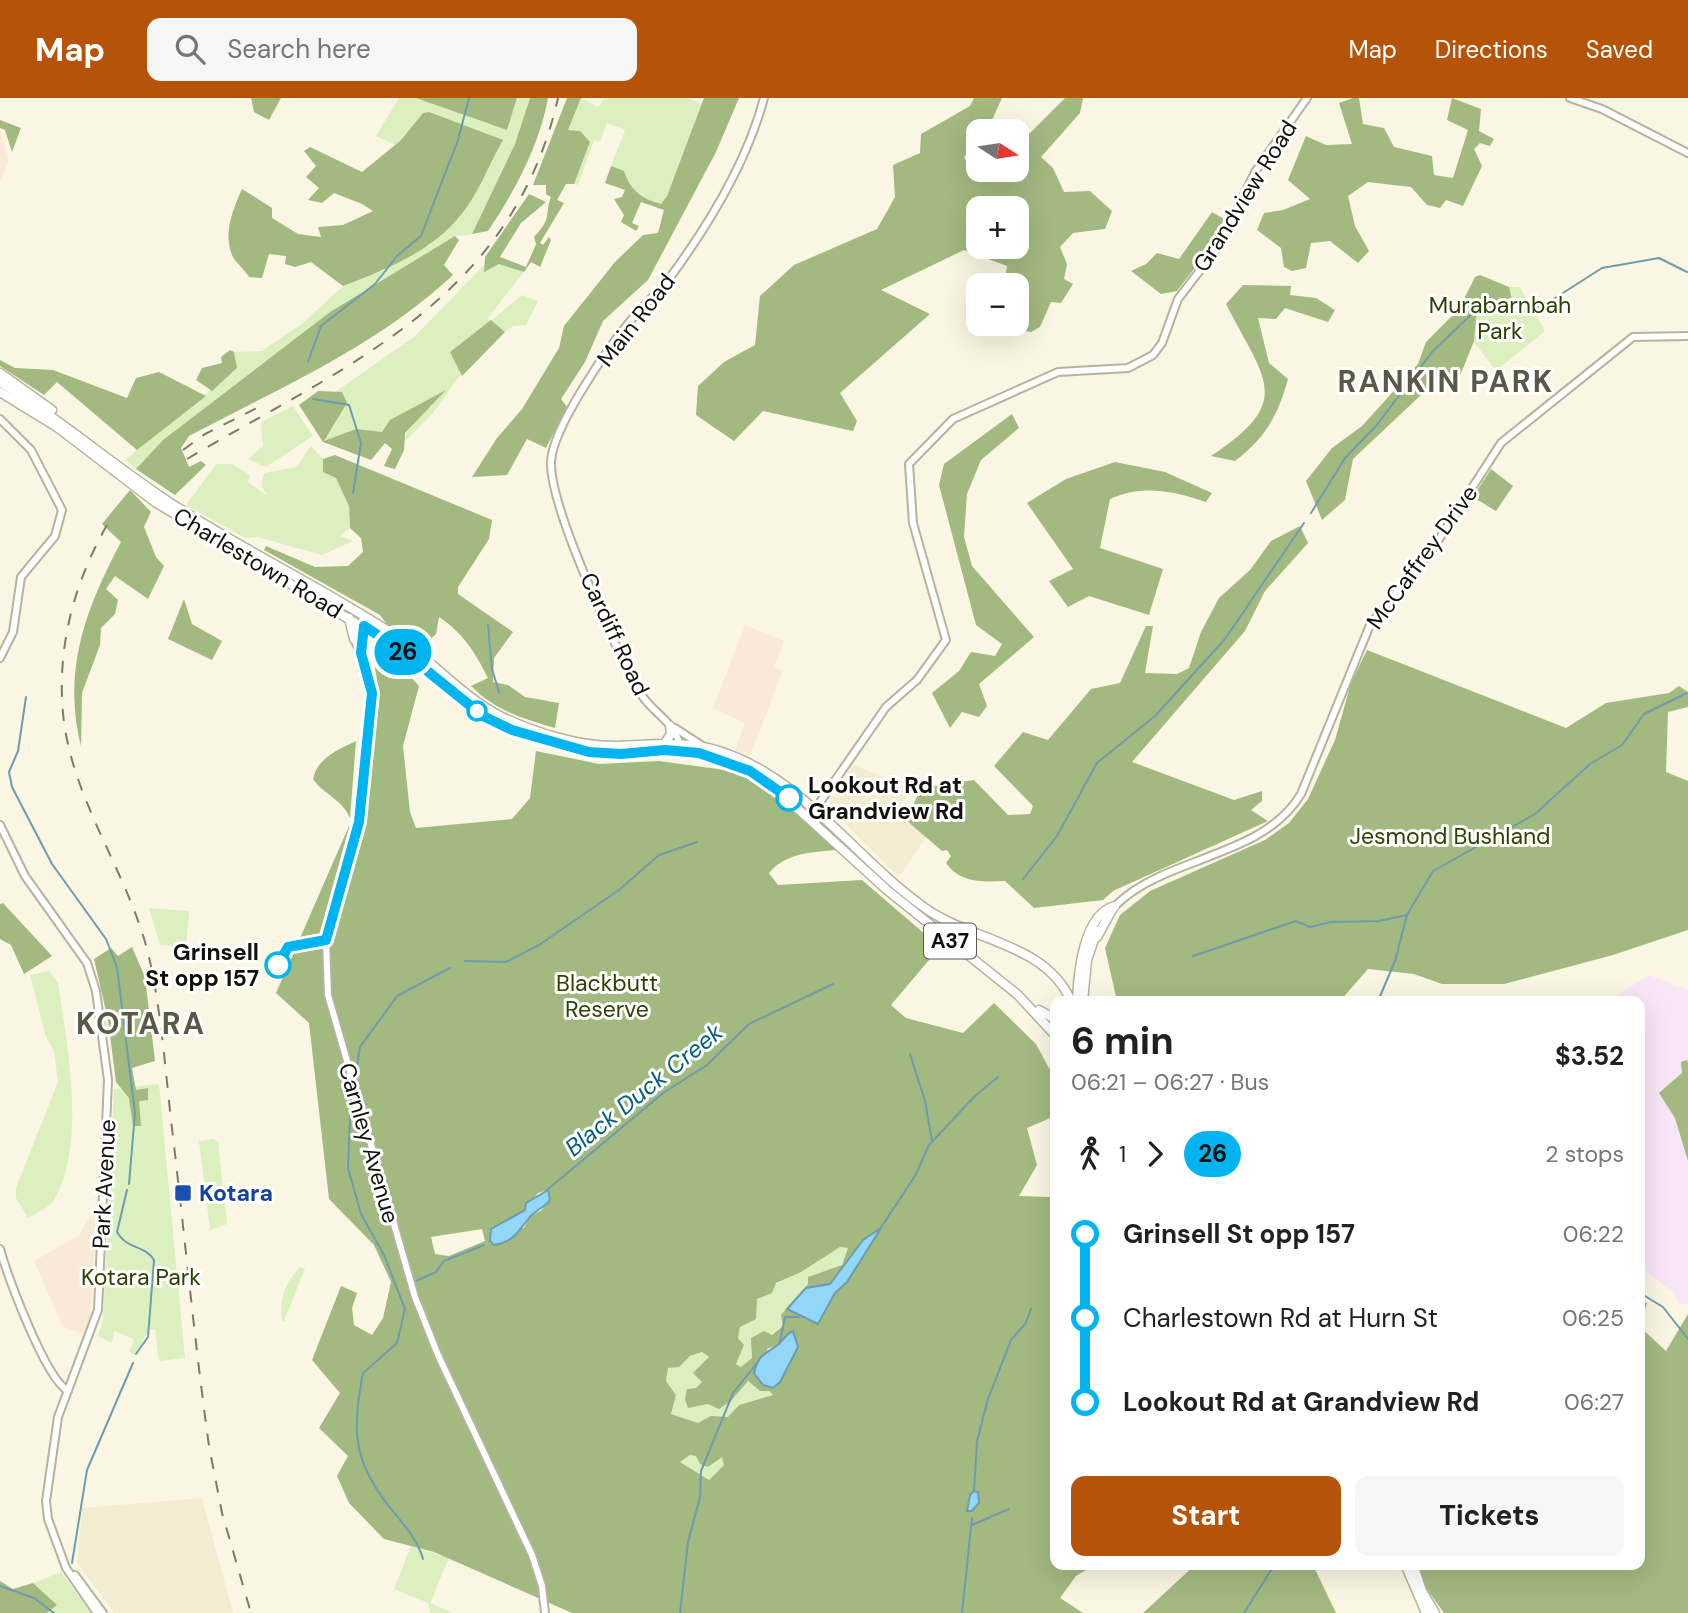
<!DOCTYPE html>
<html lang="en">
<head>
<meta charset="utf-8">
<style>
  body { margin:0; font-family:"DM Sans",sans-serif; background:#f6f6f6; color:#202124; height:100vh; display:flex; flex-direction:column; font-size:26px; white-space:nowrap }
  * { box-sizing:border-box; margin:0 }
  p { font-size:23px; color:#757577 }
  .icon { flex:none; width:38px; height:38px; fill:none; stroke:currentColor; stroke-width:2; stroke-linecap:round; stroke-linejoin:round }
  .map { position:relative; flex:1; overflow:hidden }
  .panel { position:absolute; left:1050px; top:898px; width:595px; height:574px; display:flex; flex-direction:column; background:#fff; border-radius:14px; box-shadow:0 7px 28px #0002 }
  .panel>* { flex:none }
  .badge { padding:0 14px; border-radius:23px; font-size:24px; line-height:46px }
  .needle { width:46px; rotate:102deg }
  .fabs { position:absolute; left:966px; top:21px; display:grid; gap:14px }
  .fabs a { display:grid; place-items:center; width:63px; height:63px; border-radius:14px; background:#fff; box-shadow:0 7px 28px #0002; font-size:35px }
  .map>.badge { position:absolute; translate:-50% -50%; box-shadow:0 0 0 4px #fff }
  .legs { display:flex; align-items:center; gap:10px; height:77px; padding:0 21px; font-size:23px }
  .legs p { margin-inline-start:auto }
  .summary { display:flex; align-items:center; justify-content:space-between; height:119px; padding:0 21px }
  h1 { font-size:38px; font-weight:700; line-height:52px }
  .button { display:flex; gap:14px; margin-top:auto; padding:14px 21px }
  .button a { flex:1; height:80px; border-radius:14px; background:#b45309; color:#fff; font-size:28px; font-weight:700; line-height:80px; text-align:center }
  .button a+a { background:#f6f6f6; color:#202124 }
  ul { padding:0 21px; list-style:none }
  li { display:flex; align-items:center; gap:24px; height:84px; font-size:26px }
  li i { display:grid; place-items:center; width:10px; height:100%; margin:0 9px; background:currentColor }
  li i::after { content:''; width:18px; height:18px; margin:-9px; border:5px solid; border-radius:50%; background:#fff }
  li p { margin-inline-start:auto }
  li:first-child i { background:linear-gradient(#0000 50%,currentColor 0) }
  li:last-child i { background:linear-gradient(currentColor 50%,#0000 0) }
  header { display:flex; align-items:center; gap:42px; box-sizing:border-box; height:98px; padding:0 35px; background:#b45309; color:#fff }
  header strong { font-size:33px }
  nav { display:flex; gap:38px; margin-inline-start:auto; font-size:24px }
  .search { width:490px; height:63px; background:#f6f6f6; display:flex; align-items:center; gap:18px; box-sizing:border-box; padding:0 24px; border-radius:14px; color:#757577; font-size:26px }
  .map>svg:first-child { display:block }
  .built { fill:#f2ecd1 }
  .education { fill:#fbe9d8 }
  .medical { fill:#f8e5f6 }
  .green { fill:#dbf0be }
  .forest { fill:#a2b97f; fill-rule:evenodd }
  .water { fill:#93d7f8; stroke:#6d9cb1; stroke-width:2 }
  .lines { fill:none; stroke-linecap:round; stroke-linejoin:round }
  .stream { stroke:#6d9cb1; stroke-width:2 }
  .secondary-casing { stroke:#b6b29f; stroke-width:10 }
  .highway-casing { stroke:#b6b29f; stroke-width:11 }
  .secondary { stroke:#fff; stroke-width:6 }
  .highway { stroke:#fff; stroke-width:8 }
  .rail { stroke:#7d796d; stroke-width:2; stroke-dasharray:12 12; stroke-linecap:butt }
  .line-1-casing { stroke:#fff; stroke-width:16 }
  .line-1 { stroke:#00b5ef; stroke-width:10 }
  .stop-1-dot { fill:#fff; stroke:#00b5ef; stroke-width:3.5 }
  .transit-dot { fill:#1a4fb4; stroke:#fff; stroke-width:2.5 }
  .labels { text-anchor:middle; stroke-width:6; stroke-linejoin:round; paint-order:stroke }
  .shield { fill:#fff; stroke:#5a5854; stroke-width:2 }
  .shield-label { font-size:21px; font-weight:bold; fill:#13110b }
  .street-label { font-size:23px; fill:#13110b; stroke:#fff }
  .park-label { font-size:23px; fill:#2d4100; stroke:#fff }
  .stop-label { font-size:23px; font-weight:bold; fill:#13110b; stroke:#fff; text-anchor:start }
  .transit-label { font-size:23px; font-weight:bold; fill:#164399; stroke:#fff; text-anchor:start }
  .water-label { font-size:24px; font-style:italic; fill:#005d7d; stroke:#fff }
  .district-label { font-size:30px; font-weight:bold; letter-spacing:2px; fill:#5c5847; stroke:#fff }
</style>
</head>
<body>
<header>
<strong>Map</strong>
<div class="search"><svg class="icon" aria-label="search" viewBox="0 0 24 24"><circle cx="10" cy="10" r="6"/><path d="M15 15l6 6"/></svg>Search here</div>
<nav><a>Map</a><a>Directions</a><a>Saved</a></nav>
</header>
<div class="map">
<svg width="1688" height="1515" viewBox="0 0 1688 1515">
  <rect width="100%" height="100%" fill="#fbf6e3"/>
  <path class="built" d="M853,667L912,690L895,716L927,738L899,779L845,726L829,705Z
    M202,1400L233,1515H114L77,1465L82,1410Z"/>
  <path class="education" d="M0,33L9,62L0,83Z
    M745,527L784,543L774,569L783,572L750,658L735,652L745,625L713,610Z
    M97,1106L91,1217L84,1236L63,1229L34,1163L78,1138Z"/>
  <path class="medical" d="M1649,877L1688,892V1206H1679L1674,1195L1640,1169V903H1608Z"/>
  <path class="green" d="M399,0H416L507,32L517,0H530L515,46L472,136L455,138L330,214L163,342L136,371L125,362L237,271L234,254L262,253L304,224L343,188L384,172L431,146L429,14L423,15L396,47L376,38Z
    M581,0L598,9L605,0H688L702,6L667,98L661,106C641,100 631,93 624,73L611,68L625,32L607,25L600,44L594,43L578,87L574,86L590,44L568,32Z
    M485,166L484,173L498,166L524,174L487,221L492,222L522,197L538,203L526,227L513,228L505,234L491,222L451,254L461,276L433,315L403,345C408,323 432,311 444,293L391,322L382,334L323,344L338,321L342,294H335L414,239Z
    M1478,177L1509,189H1520L1545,233L1496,273L1474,244L1454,292L1418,267L1426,244L1459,211Z
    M293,308L313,338L266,369L248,361L263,348L261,324Z
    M311,348L323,361V374L336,380L349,408L350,430L340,438L353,443L322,457L258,439L245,440L186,407L216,366H232L250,377L248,384L268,398L261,388L264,375L296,369Z
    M149,810L189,813L186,849L160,847Z
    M49,873L58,885C67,946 87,1046 54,1102C49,1110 36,1115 28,1120L16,1100V1090L58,984L54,953L46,939L30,877Z
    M159,986L185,1260L159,1263L155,1231L149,1232L135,1257L129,1254L134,1241L114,1233L112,1245L98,1238L103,1221L114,991Z
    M213,1041L218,1044L227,1126L210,1132L199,1043Z
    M840,1149L848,1150L842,1167L808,1179L809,1186L781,1217L783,1228L753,1249L752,1261L741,1269L736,1266L744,1247L738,1240L740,1229L750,1223C753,1217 753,1207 756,1202C762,1192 825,1159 840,1149Z
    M300,1169L305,1171L284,1223H282C279,1201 285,1185 300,1169Z
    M702,1254L709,1259L704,1267L702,1284L696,1290L688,1309L709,1306L719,1310L748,1283L759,1293H769L773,1298L739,1307L729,1319L712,1318L698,1325L671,1316L676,1297L666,1283L668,1269H679L690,1258Z
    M690,1357L714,1362L723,1358L724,1367L709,1382L680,1364Z
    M411,1448L449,1460L430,1505L453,1515H430L428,1505L394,1491Z
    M61,1474L91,1515H47L57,1507L33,1485Z"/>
  <path class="forest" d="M251,0H281L269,22L254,14Z
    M416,0H517L507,32Z
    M530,0H548C540,46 514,95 488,133L472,136L515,46Z
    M567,0H581L568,32L580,33L590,44L574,86H566L557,102L564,105L540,145L543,147L549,139L551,142L540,169L531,164L524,174L499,166L484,174L485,159L529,96L546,104L521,125L500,159L526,169L536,146L534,139C553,119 544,118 551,99L546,96V87H533Z
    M704,0H739L716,54L648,182L603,223L585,264L561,301L567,309L546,350L527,341L507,377L472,379L497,340L522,311L559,250L564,228L615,164L643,137L658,135L664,112L641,104L632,125L639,128L636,133L621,124L624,117L614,101L622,99L625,92L605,85L611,68L624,73C631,93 641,100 661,106L667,98Z
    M974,0H1002L987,33H978V43L964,59L970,71L978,65V72H1017V41L1030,35L1065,0H1083L1080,15L1041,59L1053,70L1064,94L1090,93L1112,113L1105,131L1073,135L1060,149L1067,166L1064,181L1073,186L1061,205L1051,204L1040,229L1031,234L999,228L1017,226V187H1004L1007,168L964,152L881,192L930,216L840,295L857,323L853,333L763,313L734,343L696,317L698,288L724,264L755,247L760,198L794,167L877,131L895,99L893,67L920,55L921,36L970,8ZM1017,110V149H978V110Z
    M1353,0H1359L1363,26L1384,30L1394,49L1432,58L1434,77L1453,80L1468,32L1447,22L1452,0L1481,11L1479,33L1494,41L1490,48L1480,45L1474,51L1482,68L1463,108L1446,102L1440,110L1427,107L1411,89L1368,84L1348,98L1355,128L1369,153L1358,165L1330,143L1311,145L1306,170L1292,173L1284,169L1281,150L1257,132L1264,115L1283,112L1310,101L1288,82L1306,38L1326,47L1352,46L1339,5Z
    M429,14L503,42C489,66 478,97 460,118C431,154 385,172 343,188L311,164L295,169L285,166L286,158L269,156L262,180L249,179C245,172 235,164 232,157C223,135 233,111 242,91L272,110V120L298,136L321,139L318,129L343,127L373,113L362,106L334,95L322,105L308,102L319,90L306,79L316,68L304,53L310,49L362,74L400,43L423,15Z
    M0,22L21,30L12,54L5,32L0,30Z
    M1212,114L1224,121L1214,145L1177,193L1161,196L1131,173L1146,166L1157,155L1179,161Z
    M455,138L459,142L444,167L453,177C377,248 280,290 189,338L181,350L189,369L201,363L206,367L175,397L136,371L163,342L330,214Z
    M1480,177L1509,189L1512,202L1476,219L1474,243L1455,290L1438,281L1353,361L1345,402L1322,422L1306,383L1332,350L1362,328L1418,266L1426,244L1459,211L1475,179Z
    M1243,187L1291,188L1290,197L1316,200L1335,212L1328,224L1285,210L1276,221L1258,220L1269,265L1288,281C1278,318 1265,340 1235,363L1211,358C1295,302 1265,283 1226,206Z
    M491,222L505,234L462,278L450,254Z
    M230,252L234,254L237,270L212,293L196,282L202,270L222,265L221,259Z
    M0,262L15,270L53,272L127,300L136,280L159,274L206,298L137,352L57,284L44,297L0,268Z
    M446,292L405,335L404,352L395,371L384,368L392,351L385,345L371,362L323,344L299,307L318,293L342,294L347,305L324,343L356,331L382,334L390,322Z
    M1012,316L1019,330L981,362L967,396L964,439L972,468L1034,539L979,586L987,608L979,619L962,614L950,630L932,595L959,573L971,554L995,558L1002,546L976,527L939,387L944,366Z
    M335,357L492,422L489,441L458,489V496L513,534L494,560L493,584L508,587L525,599L559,605L555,630C522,621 495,612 471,588L488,580C475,554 463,535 439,519L436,536L423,548L388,528L380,517L264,452L266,448L315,469L348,468L363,454L361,440L350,430L349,408L336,380L323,374V361Z
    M1115,364L1165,374L1212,395L1206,404C1174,393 1142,386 1110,401L1100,450L1163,471L1149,517L1089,498L1068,509L1049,483L1073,471L1027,405L1066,381Z
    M1491,371L1513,388L1496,413L1473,399Z
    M130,392L151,414L144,429L156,459L164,468L148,501L115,478L106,491L118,502L115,516L101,530L100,547L82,595L81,648C62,572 86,510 121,444L102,426Z
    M1300,428L1308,445L1265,493L1245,533L1132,664L1234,702L1262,693V703L1251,712L1268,723L1113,793L1103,802L1034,810L1005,783C982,784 960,785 946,765L951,758L947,752L942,753L906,722L921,690L974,682L1008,717L1030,716L1033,708L994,668L1023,634L1048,642L1091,591L1120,585L1146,528H1153L1145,575L1177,576L1189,570L1201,534L1219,500L1250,472L1271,443Z
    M184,501L192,526L222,543L212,562L168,541Z
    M1367,552L1566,630L1606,605L1669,595L1679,588L1688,594V609L1668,614L1666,674L1688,683V832L1613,857L1504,886H1442L1414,876L1368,871L1340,903H1117L1105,850L1120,817L1150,793L1265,742L1289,725L1308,701L1335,642L1351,585Z
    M388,554L419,588L403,648L410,714L416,730L512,721L530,700L536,653L599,666L659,663L725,672L760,681L837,752C811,754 786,755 769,775L778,787L862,782L940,849L891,907L906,920L963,935L994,905L1036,946L1055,981V1018L1027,1030L1037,1067L1019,1098L1050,1099L1055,1096V1466L1095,1467L1076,1478L1060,1500L1083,1515H572L434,1454L384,1441L349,1405L337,1378L348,1358L319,1330L340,1295L312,1262L341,1188L357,1195L352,1210L354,1227L372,1237L383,1220L391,1184L374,1147L329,1101L309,925L276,895L349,728L366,716L379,595L374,563ZM548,1092L542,1112L530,1118L524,1130L491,1131L526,1112L538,1095ZM482,1131L485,1143L449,1158L435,1156L431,1139ZM878,1133L847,1184L835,1195L818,1226L787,1211L806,1191L829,1186L863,1142ZM840,1149L848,1150L842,1167L808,1179V1186L781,1217L783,1228L772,1237L764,1233L751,1240L752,1260L741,1269L736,1266L744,1247L738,1240L740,1229L756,1221L757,1201L772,1195L776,1185L801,1174ZM793,1233L798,1249L780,1284L767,1251L778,1247ZM702,1254L709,1259L693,1275L702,1284L696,1290L687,1291L685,1301L688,1310L708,1306L719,1311L731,1303L748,1283L760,1293H769L773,1297L739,1307L728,1319L711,1318L698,1325L671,1316L676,1297L666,1283L668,1270L679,1269L690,1258ZM690,1357L696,1358L700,1366L708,1369L722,1359L724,1367L709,1382L680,1364Z
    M356,643L350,720C342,701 324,697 313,681C318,659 338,652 356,643Z
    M3,805L52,858L24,876L11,847L0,841V806Z
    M132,849L145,879L155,963L132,970L136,992L148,990V1002L139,1003L141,1028H133L129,1000L116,984L108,922L94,861L111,850L118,858Z
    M1687,962L1688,965V1063L1675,1020L1659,995L1682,975L1681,964Z
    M1640,1201L1647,1205L1640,1229L1666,1253L1688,1216V1515H1444L1426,1490L1419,1467L1640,1466Z
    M1196,1466L1313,1467L1336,1515H1143Z
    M0,1483L13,1491L33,1485L57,1507L47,1515H0Z"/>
  <path class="water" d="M548,1092L550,1102C544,1110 534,1113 529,1120C518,1134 513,1144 494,1147L490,1143L491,1131L525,1112L526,1105Z
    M881,1130L847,1184L835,1195L818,1226L787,1211L806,1190L830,1186L863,1142Z
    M793,1233L798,1249L780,1284L773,1290L763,1287L754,1275C759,1254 767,1256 780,1245C785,1240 786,1236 793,1233Z
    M974,1393L978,1394L979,1405L972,1413H967L970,1397Z"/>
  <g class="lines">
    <path class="stream" d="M1525,207L1541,209L1602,170L1659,160L1687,174
      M308,264L321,228L375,186L397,158L421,138L458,42L469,0
      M313,301L349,307L361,345L353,395
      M1311,415L1345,360L1376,328L1432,254L1476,212L1495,203L1510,206
      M488,527L492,571L499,594
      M26,599L18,653L9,674L12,689L52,766L106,841L117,869L135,1015L129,1086
      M1023,781L1057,738L1097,665L1155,618L1225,541L1304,425
      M1193,858L1296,823L1310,829L1331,824L1379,823L1407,817
      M465,863L506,864L539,847L619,792L659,757L697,744
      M1378,903L1395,863L1407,817L1433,773L1535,716L1590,666L1622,647L1644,616L1687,595
      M910,956L925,1003L932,1043
      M355,979L360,949L397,898L450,870
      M351,998L348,1070L361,1116L384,1157L405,1211L397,1245L363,1275C353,1330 351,1360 388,1407C402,1425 417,1440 423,1461
      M127,1092L117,1134C126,1151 145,1147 154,1162L148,1239L136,1256
      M547,1092L663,995L707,967L749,926L833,886
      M880,1131L915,1078L929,1047L975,998L998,979
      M416,1183L436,1174L444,1163L484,1147
      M1640,1195L1663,1209L1688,1241
      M780,1244L785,1219H799
      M974,1393L977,1343L988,1301L1011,1242L1026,1225L1031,1211
      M972,1427L1009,1411
      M72,1465L87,1372L133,1265
      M0,1488L34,1500L54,1515
      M680,1515L688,1444L700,1399L701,1373L733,1295L757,1265
      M962,1515L972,1420
      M1244,1515L1275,1466"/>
    <defs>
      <path id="secondary" d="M1570,0L1602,11L1688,55
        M0,321L31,352L62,412L55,438L21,479L13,534L0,560
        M364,519L354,541L369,574L372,595L356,739L326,842L328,897L415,1199L438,1257L532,1457L542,1488L545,1515
        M361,552L362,533L368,521
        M675,630L701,647
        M679,650C680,627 652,615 641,596C616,551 550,411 551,364C552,330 609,248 632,221C645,205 662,192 674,174C711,123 748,61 764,0
        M816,726L815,716L818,707L886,609L917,582L946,542L913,425L909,366L953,321L1058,274L1128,270L1153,257L1162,245L1178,201L1221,145L1255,74L1307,0
        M0,727L25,778L87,865L96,893L108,982L98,1212L58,1319L46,1403L48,1421L66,1470L97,1515
        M1115,808C1166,757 1262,761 1301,696L1370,527L1434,449L1501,345L1633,239L1688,238
        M0,1151C8,1179 45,1280 68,1293
        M75,1477L103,1515"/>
      <path id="highway" d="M0,275L52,312
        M0,284C58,320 109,364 166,402C240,451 322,489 396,538C433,563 462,599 502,619C536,635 580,649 618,648C653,647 685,642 719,653C804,680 854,760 925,810C971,843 1046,845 1071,903
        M0,294L57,329L155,404L405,555L467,607L497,625L589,654L621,656L679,652L699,655L731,665L765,681L887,792L1018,897L1055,937
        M349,520L354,541
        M665,645L671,636L670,628
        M1097,839L1113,810
        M1077,903C1078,877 1083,816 1115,808
        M1083,903L1087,862L1097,833
        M1039,912L1055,921
        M1405,1466L1426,1515
        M1413,1466L1422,1493L1435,1515"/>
    </defs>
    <use href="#secondary" class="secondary-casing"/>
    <use href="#highway" class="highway-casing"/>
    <use href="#secondary" class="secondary"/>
    <use href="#highway" class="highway"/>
    <path class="rail" d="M183,352L205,336L259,309
      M187,361C348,266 512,202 558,0
      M107,427C74,485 57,548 63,615C71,702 129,775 149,859C161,912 165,968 171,1022C184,1130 194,1240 209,1348L222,1415L251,1515"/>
  </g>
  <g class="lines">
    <defs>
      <path id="line-1" d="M278,867L288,849L326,842L359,724L372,595L361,555L364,528L405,555L483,618L512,632L589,654L621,656L665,652L699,655L750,673L789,700"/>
    </defs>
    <use href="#line-1" class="line-1-casing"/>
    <use href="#line-1" class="line-1"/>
  </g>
  <g class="stop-1-dot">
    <circle cx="477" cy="613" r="9"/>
    <circle cx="789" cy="700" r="12"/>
    <circle cx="278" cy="867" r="12"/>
  </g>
  <rect class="transit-dot" x="174" y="1086" width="18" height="18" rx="3.5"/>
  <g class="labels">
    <rect class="shield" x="924" y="825.5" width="52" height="35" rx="5"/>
    <g class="shield-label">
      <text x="950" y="850">A37</text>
    </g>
    <g class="street-label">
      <text transform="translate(1245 98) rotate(-58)" y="8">Grandview Road</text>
      <text transform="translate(636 222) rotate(-52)" y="8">Main Road</text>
      <text transform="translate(1422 459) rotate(-54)" y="8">McCaffrey Drive</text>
      <text transform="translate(258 465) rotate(31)" y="8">Charlestown Road</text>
      <text transform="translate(615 536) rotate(65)" y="8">Cardiff Road</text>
      <text transform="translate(369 1045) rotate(74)" y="8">Carnley Avenue</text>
      <text transform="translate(104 1086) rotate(-87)" y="8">Park Avenue</text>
    </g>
    <g class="park-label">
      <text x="1500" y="215">Murabarnbah<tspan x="1500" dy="26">Park</tspan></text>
      <text x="1450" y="746">Jesmond Bushland</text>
      <text x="607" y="893">Blackbutt<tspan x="607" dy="26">Reserve</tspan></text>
      <text x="141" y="1187">Kotara Park</text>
    </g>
    <g class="stop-label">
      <text x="808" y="695">Lookout Rd at<tspan x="808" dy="26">Grandview Rd</tspan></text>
      <text x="259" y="862" text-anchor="end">Grinsell<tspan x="259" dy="26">St opp 157</tspan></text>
    </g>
    <g class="transit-label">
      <text x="199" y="1103">Kotara</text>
    </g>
    <g class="water-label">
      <text transform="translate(644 992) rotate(-39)" y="8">Black Duck Creek</text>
    </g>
    <g class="district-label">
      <text x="1446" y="294">RANKIN PARK</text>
      <text x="141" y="936">KOTARA</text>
    </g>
  </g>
</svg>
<div class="fabs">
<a><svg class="needle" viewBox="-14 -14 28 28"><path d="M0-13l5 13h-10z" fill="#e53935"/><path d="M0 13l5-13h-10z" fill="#757577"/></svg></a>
<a>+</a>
<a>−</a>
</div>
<b class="badge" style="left:403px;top:554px;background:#00b5ef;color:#111">26</b>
<section class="panel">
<div class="summary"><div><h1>6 min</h1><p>06:21 – 06:27 · Bus</p></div><b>$3.52</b></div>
<div class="legs"><svg class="icon" aria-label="walk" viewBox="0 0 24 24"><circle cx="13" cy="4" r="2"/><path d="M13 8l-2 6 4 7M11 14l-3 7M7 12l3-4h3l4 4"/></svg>1<svg class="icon" aria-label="forward" viewBox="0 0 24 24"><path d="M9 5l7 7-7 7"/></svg><b class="badge" style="background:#00b5ef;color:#111">26</b><p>2 stops</p></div>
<ul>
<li><i style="color:#00b5ef"></i><b>Grinsell St opp 157</b><p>06:22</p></li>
<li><i style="color:#00b5ef"></i><span>Charlestown Rd at Hurn St</span><p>06:25</p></li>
<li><i style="color:#00b5ef"></i><b>Lookout Rd at Grandview Rd</b><p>06:27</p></li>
</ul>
<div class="button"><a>Start</a><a>Tickets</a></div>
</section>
</div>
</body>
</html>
